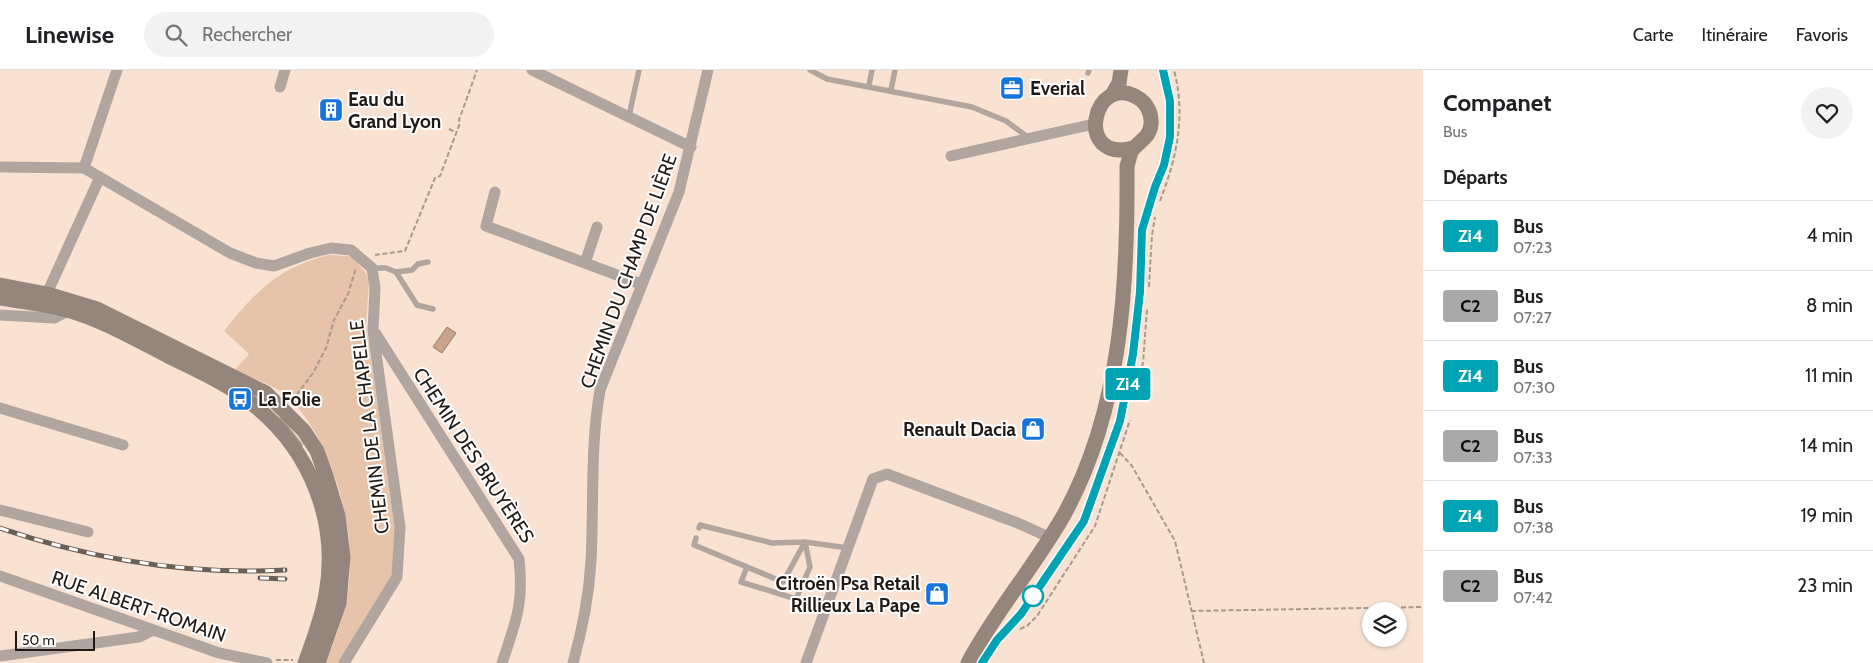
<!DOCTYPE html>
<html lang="fr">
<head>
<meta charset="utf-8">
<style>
  body { margin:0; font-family:Cabin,sans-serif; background:#f2f2f2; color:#202124; height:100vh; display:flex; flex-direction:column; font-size:19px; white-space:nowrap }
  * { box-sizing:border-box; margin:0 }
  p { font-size:16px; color:#757577 }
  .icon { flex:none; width:28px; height:28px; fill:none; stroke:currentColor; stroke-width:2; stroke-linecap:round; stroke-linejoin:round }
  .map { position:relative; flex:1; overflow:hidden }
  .side { display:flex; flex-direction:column; background:#fff; width:450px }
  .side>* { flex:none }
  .badge { padding:0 10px; border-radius:4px; font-size:18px; line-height:32px }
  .tools { position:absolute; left:1362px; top:532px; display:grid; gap:10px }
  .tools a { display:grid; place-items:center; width:45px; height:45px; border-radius:50%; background:#fff; box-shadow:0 1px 4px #0004; font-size:25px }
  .scale { position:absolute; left:15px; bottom:12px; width:80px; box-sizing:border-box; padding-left:5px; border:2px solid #211914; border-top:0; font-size:14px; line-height:18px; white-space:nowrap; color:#211914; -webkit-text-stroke:4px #fff; paint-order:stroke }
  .map>.badge { position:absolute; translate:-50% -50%; box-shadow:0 0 0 2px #fff }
  h2 { padding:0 20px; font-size:19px; line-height:45px }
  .round { display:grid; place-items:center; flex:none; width:52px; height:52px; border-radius:26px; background:#f2f2f2 }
  .summary { display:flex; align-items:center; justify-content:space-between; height:85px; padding:0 20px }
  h1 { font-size:24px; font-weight:800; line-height:38px }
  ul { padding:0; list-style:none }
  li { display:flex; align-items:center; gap:15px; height:70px; padding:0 20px; border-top:1px solid #e0e0e0 }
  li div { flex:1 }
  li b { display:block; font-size:19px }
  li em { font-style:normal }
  li .badge { min-width:55px; font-weight:700; text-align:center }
  header { display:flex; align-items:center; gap:30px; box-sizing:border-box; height:70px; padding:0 25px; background:#fff; border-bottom:1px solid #e0e0e0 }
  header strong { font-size:24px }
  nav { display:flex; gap:28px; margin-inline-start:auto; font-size:18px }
  .search { width:350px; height:45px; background:#f2f2f2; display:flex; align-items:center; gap:12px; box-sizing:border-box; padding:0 18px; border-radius:28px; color:#757577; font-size:19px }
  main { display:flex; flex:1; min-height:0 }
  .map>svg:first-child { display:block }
  .green { fill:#e7c3aa }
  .water { fill:#caa48a; stroke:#977a67 }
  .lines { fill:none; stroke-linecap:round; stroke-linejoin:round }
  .path { stroke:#aa998d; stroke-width:2; stroke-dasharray:5 2.5; stroke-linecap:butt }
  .lane { stroke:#b0a59f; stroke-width:5.5 }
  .street { stroke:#b0a59f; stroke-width:11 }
  .secondary { stroke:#94867c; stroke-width:15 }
  .rail-casing { stroke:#6c5f56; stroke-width:5 }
  .rail { stroke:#fff; stroke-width:3; stroke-dasharray:9; stroke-linecap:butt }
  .line-casing { stroke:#fff; stroke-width:11 }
  .line { stroke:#00a3b4; stroke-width:8 }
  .stop-dot { fill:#fff; stroke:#00a3b4; stroke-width:2.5 }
  .labels { text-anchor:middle; stroke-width:4; stroke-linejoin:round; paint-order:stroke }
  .poi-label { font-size:19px; font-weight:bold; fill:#211914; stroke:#fff; text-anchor:start }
  .street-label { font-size:19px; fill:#211914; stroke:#fff }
</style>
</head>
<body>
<header>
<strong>Linewise</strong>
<div class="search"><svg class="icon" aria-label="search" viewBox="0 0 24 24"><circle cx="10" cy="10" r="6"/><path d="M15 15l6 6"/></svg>Rechercher</div>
<nav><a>Carte</a><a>Itinéraire</a><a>Favoris</a></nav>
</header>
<main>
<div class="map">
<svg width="1423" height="593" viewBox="0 0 1423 593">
  <rect width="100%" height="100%" fill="#f9e2d2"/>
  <path class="green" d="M329,185L348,186L353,188L366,203L369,212L366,254L396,468L393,506L339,593H326C336,566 346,541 349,513C356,455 330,366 287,326C276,316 249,307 235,300L249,284L224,261C255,222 279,197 329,185Z"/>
  <path class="water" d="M447,257L456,263L442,283L433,277Z"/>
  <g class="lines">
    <path class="path" d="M449,59L457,63
      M1160,131C1177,87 1186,46 1174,0
      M375,185L405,181L435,108L440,106L460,53L459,50L477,0
      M1149,217L1152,165L1155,147
      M1135,326L1143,293L1147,239
      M292,331L313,303L326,278L334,250L348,224L356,198
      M1120,383L1132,396L1175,471L1204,593
      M1191,541L1423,537
      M1020,559L1027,556L1037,546L1095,456L1130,350
      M276,590H293"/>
    <path class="lane" d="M810,0L827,9L972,37L1006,51L1029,68
      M1088,3L1089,0
      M869,15L872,0
      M891,20L895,0
      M629,46L639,0
      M372,198H386L396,202L412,200L418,194L428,192
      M396,202L417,235L433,239
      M281,351L300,375
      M699,458L700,455L772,473L805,472L848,478
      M696,468L694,475L783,512L805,472
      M747,497L741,512L796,529L810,497L805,472
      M982,593L997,570L1021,544L1083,451L1112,377L1124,338L1133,284L1140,223L1142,160L1155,117L1164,95L1169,67L1171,41L1163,0"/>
    <path class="street" d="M117,0L84,98L230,183L256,193L274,196L310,183L331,178L351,180L372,198L375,218L373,261L400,457L397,507L344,593
      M532,0L691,77
      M280,17L285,0
      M951,86L1094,54
      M0,97L84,98
      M495,122L486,156L641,214
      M585,193L597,157
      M44,230L100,107
      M0,245L54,248L68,241
      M376,264L519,489C524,534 516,551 502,593
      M0,338L123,375
      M0,440L88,462
      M0,506L219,583L267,593
      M0,586L139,567L153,560
      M573,593C582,561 589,525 591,491C594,434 590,377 600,320L679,122L708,0
      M806,593L873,409L887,404L1020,454L1051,468"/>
    <path class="secondary" d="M1112,25L1119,13L1121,0
      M0,215L47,224L97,239L266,323L304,361L317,381L326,406L338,446L343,487L339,533L318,593
      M0,228C22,232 45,234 67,240C103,250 137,270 170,287C199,301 230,315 255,336C311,381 339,453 326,524C322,548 313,571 305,593
      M968,593C996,540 1036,495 1065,443C1122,338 1128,213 1127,96C1129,91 1130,81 1134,78C1141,70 1150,67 1151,54C1152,44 1147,33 1138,28C1093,0 1073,94 1133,78"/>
    <defs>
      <path id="rail" d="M0,458C91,489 189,505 285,500
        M260,508L285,509"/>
    </defs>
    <use href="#rail" class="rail-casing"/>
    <use href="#rail" class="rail"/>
  </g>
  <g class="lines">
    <defs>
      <path id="line" d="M982,593L997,570L1021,544L1084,451L1120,351L1133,284L1140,222L1142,160L1155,117L1164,95L1170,67V31L1163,0"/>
    </defs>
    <use href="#line" class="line-casing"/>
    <use href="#line" class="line"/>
  </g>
  <defs>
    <symbol id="office-square" viewBox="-11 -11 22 22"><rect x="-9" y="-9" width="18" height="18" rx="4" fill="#1674dd" stroke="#fff"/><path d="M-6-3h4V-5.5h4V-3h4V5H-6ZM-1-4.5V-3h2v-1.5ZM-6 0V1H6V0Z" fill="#fff"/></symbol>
    <symbol id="building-square" viewBox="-11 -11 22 22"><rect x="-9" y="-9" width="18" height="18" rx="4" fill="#1674dd" stroke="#fff"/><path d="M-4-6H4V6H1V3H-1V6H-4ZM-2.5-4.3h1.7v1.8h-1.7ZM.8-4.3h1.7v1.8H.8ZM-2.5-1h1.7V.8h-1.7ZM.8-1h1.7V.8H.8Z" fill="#fff"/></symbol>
    <symbol id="bus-square" viewBox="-11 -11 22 22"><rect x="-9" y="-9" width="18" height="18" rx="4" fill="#1674dd" stroke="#fff"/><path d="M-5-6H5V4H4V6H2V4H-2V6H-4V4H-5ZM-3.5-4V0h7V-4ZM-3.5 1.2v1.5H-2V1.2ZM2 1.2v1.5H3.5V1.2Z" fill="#fff"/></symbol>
    <symbol id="shop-square" viewBox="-11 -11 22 22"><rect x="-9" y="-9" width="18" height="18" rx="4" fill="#1674dd" stroke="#fff"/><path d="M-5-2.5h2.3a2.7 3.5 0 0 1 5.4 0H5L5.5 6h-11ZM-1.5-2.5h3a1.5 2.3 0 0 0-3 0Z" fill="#fff"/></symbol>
  </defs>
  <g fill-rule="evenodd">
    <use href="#office-square" x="998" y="4" width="28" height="28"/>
    <use href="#building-square" x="317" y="26" width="28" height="28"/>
    <use href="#bus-square" x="226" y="315" width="28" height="28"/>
    <use href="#shop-square" x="1019" y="345" width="28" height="28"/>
    <use href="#shop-square" x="923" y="510" width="28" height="28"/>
  </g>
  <circle class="stop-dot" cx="1033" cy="526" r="10"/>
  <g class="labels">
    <g class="poi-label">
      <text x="1030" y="25">Everial</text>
      <text x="348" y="36">Eau du<tspan x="348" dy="22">Grand Lyon</tspan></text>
      <text x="258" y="336">La Folie</text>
      <text x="1016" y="366" text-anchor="end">Renault Dacia</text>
      <text x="920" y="520" text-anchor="end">Citroën Psa Retail<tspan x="920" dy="22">Rillieux La Pape</tspan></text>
    </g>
    <g class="street-label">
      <text transform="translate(628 201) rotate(-70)" y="7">CHEMIN DU CHAMP DE LIÈRE</text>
      <text transform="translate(369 357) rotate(-97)" y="7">CHEMIN DE LA CHAPELLE</text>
      <text transform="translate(474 385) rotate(57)" y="7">CHEMIN DES BRUYÈRES</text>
      <text transform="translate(139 536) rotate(19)" y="7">RUE ALBERT-ROMAIN</text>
    </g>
  </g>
</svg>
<div class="tools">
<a><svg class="icon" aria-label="layers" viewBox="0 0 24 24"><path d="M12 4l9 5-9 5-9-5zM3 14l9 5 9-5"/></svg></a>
</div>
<div class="scale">50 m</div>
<b class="badge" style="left:1128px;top:314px;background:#00a3b4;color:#fff">Zi4</b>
</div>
<section class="side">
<div class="summary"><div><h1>Companet</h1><p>Bus</p></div><a class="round"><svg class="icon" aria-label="heart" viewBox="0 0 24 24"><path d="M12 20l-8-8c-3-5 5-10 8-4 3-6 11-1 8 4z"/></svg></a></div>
<h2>Départs</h2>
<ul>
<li><span class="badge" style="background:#00a3b4;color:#fff">Zi4</span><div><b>Bus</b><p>07:23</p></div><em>4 min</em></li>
<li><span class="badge" style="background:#a9a9a9;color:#111">C2</span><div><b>Bus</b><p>07:27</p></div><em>8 min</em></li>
<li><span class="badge" style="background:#00a3b4;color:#fff">Zi4</span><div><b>Bus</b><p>07:30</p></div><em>11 min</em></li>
<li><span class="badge" style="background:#a9a9a9;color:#111">C2</span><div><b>Bus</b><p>07:33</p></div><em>14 min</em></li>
<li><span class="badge" style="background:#00a3b4;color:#fff">Zi4</span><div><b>Bus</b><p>07:38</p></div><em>19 min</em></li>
<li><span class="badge" style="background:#a9a9a9;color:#111">C2</span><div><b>Bus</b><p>07:42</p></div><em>23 min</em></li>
</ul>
</section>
</main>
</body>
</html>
